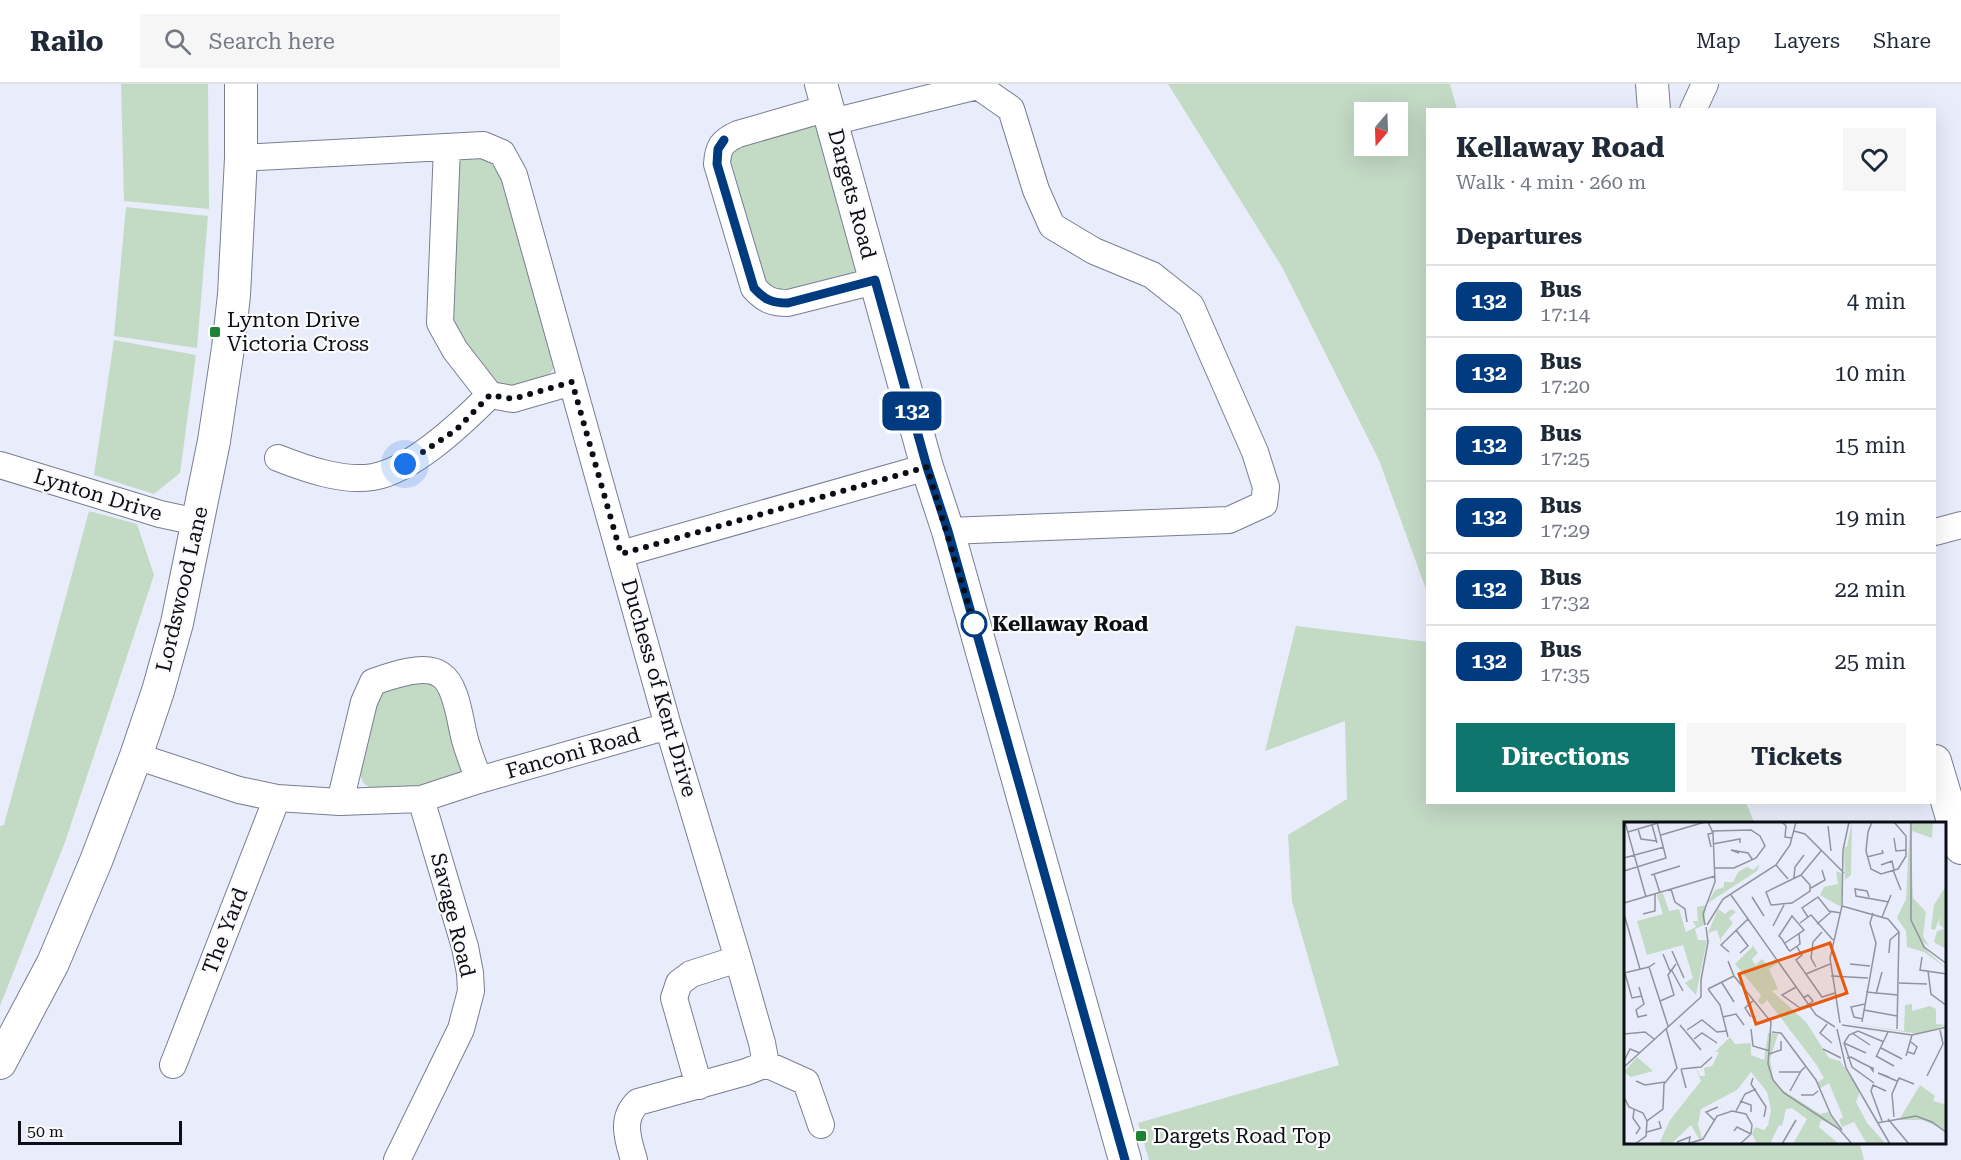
<!DOCTYPE html>
<html lang="en">
<head>
<meta charset="utf-8">
<style>
  body { margin:0; font-family:"Roboto Serif",serif; background:#f6f6f7; color:#1f2937; height:100vh; display:flex; flex-direction:column; font-size:22px; white-space:nowrap }
  * { box-sizing:border-box; margin:0 }
  p { font-size:20px; color:#747a83 }
  .icon { flex:none; width:33px; height:33px; fill:none; stroke:currentColor; stroke-width:2; stroke-linecap:round; stroke-linejoin:round }
  .map { position:relative; flex:1; overflow:hidden }
  .panel { position:absolute; left:1426px; top:24px; width:510px; height:696px; display:flex; flex-direction:column; background:#fff; border-radius:0px; box-shadow:0 6px 24px #0002 }
  .panel>* { flex:none }
  .badge { padding:0 12px; border-radius:9px; font-size:21px; line-height:39px }
  .needle { width:39px; rotate:199deg }
  .controls { position:absolute; left:1354px; top:18px; display:grid; gap:12px }
  .controls a { display:grid; place-items:center; width:54px; height:54px; border-radius:0px; background:#fff; box-shadow:0 6px 24px #0002; font-size:30px }
  .scale { position:absolute; left:18px; bottom:15px; width:164px; box-sizing:border-box; padding-left:6px; border:3px solid #0c0e16; border-top:0; font-size:16px; line-height:21px; white-space:nowrap; color:#0c0e16; -webkit-text-stroke:4px #fbfbfb; paint-order:stroke }
  .you { position:absolute; width:30px; height:30px; margin:-15px; border:4px solid #fff; border-radius:50%; background:#1a73e8; box-shadow:0 0 0 9px #1a73e833 }
  .map>.badge { position:absolute; translate:-50% -50%; box-shadow:0 0 0 3px #fff }
  h2 { padding:0 30px; font-size:22px; line-height:54px }
  .round { display:grid; place-items:center; flex:none; width:63px; height:63px; border-radius:0px; background:#f6f6f7 }
  .headline { display:flex; align-items:center; justify-content:space-between; height:102px; padding:0 30px }
  h1 { font-size:28px; font-weight:700; line-height:45px }
  .action { display:flex; gap:12px; margin-top:auto; padding:12px 30px }
  .action a { flex:1; height:69px; border-radius:0px; background:#0f766e; color:#fff; font-size:24px; font-weight:700; line-height:69px; text-align:center }
  .action a+a { background:#f6f6f7; color:#1f2937 }
  ul { padding:0; list-style:none }
  li { display:flex; align-items:center; gap:18px; height:72px; padding:0 30px; border-top:2px solid #e0e1e3 }
  li div { flex:1 }
  li b { display:block; font-size:22px }
  li em { font-style:normal }
  li .badge { min-width:66px; font-weight:700; text-align:center }
  header { display:flex; align-items:center; gap:36px; box-sizing:border-box; height:84px; padding:0 30px; background:#fff; border-bottom:2px solid #e0e1e3 }
  header strong { font-size:28px }
  nav { display:flex; gap:33px; margin-inline-start:auto; font-size:21px }
  .search { width:420px; height:54px; background:#f6f6f7; display:flex; align-items:center; gap:15px; box-sizing:border-box; padding:0 21px; border-radius:0px; color:#747a83; font-size:22px }
  .map>svg:first-child { display:block }
  .green { fill:#c3dac5; fill-rule:evenodd }
  .lines { fill:none; stroke-linecap:round; stroke-linejoin:round }
  .minor-casing { stroke:#787e92; stroke-width:28 }
  .tertiary-casing { stroke:#787e92; stroke-width:34 }
  .minor { stroke:#fff; stroke-width:26 }
  .tertiary { stroke:#fff; stroke-width:32 }
  .line-casing { stroke:#fff; stroke-width:14 }
  .line { stroke:#003b80; stroke-width:9 }
  .walk { stroke:#0c0e16; stroke-width:6; stroke-dasharray:0 10.8 }
  .poi-dot { fill:#1e8134; stroke:#fbfbfb; stroke-width:2 }
  .stop-dot { fill:#fff; stroke:#003b80; stroke-width:3 }
  .labels { text-anchor:middle; stroke-width:4.5; stroke-linejoin:round; paint-order:stroke }
  .street-label { font-size:21px; fill:#0c0e16; stroke:#fbfbfb }
  .poi-label { font-size:21px; fill:#0c0e16; stroke:#fbfbfb; text-anchor:start }
  .stop-label { font-size:21px; font-weight:bold; fill:#0c0e16; stroke:#fbfbfb; text-anchor:start }
  .inset-road { fill:none; stroke:#91949f; stroke-width:1.5 }
  .view { fill:#e8590c; fill-opacity:0.15; stroke:#e8590c; stroke-width:3 }
  .inset-edge { fill:none; stroke:#0c0e16; stroke-width:3 }
</style>
</head>
<body>
<header>
<strong>Railo</strong>
<div class="search"><svg class="icon" aria-label="search" viewBox="0 0 24 24"><circle cx="10" cy="10" r="6"/><path d="M15 15l6 6"/></svg>Search here</div>
<nav><a>Map</a><a>Layers</a><a>Share</a></nav>
</header>
<div class="map">
<svg width="1961" height="1076" viewBox="0 0 1961 1076">
  <rect width="100%" height="100%" fill="#e9edfb"/>
  <path class="green" d="M121,0H208L209,125L124,117Z
    M1168,0H1450L1457,25L1428,26V511L1379,376L1282,183ZM1365,28H1398V62H1365Z
    M828,24L875,197L764,214L718,65Z
    M489,71L504,91L555,274L554,283L549,291L518,302H501L489,294L458,248L453,233L450,203L455,80L464,72Z
    M126,123L208,132L197,264L114,252Z
    M114,256L196,271L180,389L154,410L94,391Z
    M89,427L137,440L154,491L65,758L0,922V742L4,741Z
    M1296,542L1428,558V718L1746,719L1755,740H1625V1060H1860L1864,1076H1149L1138,1039L1339,981L1292,817L1288,751L1347,715L1345,637L1265,667Z
    M406,595L439,602L465,687L434,704L370,705C368,702 365,701 363,698C351,679 375,622 382,601Z"/>
  <g class="lines">
    <defs>
      <path id="minor" d="M828,24L738,50C722,57 718,63 717,80L754,204C765,216 772,219 788,219L875,197
        M1693,26L1705,0
        M832,38L978,2L1011,25L1036,106L1052,142L1094,167L1152,191L1191,222L1255,368L1266,403L1264,420L1229,436L948,447
        M447,63L440,239L455,266L490,311L513,315L572,298
        M241,74L483,61L502,69L514,91L668,642L738,875L762,959L766,980L746,988L638,1018C620,1035 628,1055 634,1076
        M278,374C306,385 343,398 373,393C413,386 462,339 490,311
        M0,381L160,430L197,438
        M1935,448L1961,441
        M621,470L927,383
        M136,672L239,706L277,714L340,718L421,715L479,696L668,642
        M340,718L364,618L373,598C390,592 425,579 441,591C457,601 460,638 465,656C469,670 474,683 479,696
        M766,980L806,998L821,1041
        M173,981L277,714
        M699,1002L674,914L679,899L691,890L738,875
        M397,1076L461,945L471,907L470,889L465,863L421,715"/>
      <path id="tertiary" d="M821,0L927,383L948,447L1125,1076
        M1652,0L1654,26
        M1935,677L1961,764
        M0,979L53,879L96,777L136,672L158,607L177,539L214,357L228,264L234,211L241,74V0"/>
    </defs>
    <use href="#minor" class="minor-casing"/>
    <use href="#tertiary" class="tertiary-casing"/>
    <use href="#minor" class="minor"/>
    <use href="#tertiary" class="tertiary"/>
  </g>
  <g class="lines">
    <defs>
      <path id="line" d="M724,56L718,65L717,80L754,204C765,216 772,219 788,219L875,196L927,383L948,447L1125,1076"/>
    </defs>
    <use href="#line" class="line-casing"/>
    <use href="#line" class="line"/>
    <path class="walk" d="M405,380L456,346L490,311L513,315L572,298L621,470L927,383L974,540"/>
  </g>
  <g class="poi-dot">
    <rect x="209" y="242" width="12" height="12" rx="3"/>
    <rect x="1135" y="1046" width="12" height="12" rx="3"/>
  </g>
  <circle class="stop-dot" cx="974" cy="540" r="12"/>
  <g class="labels">
    <g class="street-label">
      <text transform="translate(852 110) rotate(75)" y="7">Dargets Road</text>
      <text transform="translate(98 411) rotate(17)" y="7">Lynton Drive</text>
      <text transform="translate(182 505) rotate(-77)" y="7">Lordswood Lane</text>
      <text transform="translate(659 604) rotate(74)" y="7">Duchess of Kent Drive</text>
      <text transform="translate(573 669) rotate(-16)" y="7">Fanconi Road</text>
      <text transform="translate(453 831) rotate(76)" y="7">Savage Road</text>
      <text transform="translate(225 847) rotate(-69)" y="7">The Yard</text>
    </g>
    <g class="poi-label">
      <text x="227" y="243">Lynton Drive<tspan x="227" dy="24">Victoria Cross</tspan></text>
      <text x="1153" y="1059">Dargets Road Top</text>
    </g>
    <g class="stop-label">
      <text x="992" y="547">Kellaway Road</text>
    </g>
  </g>
  <g transform="translate(1624 738)">
    <rect width="322" height="322" fill="#e9edfb"/>
    <path d="M228,0L227,53L221,58L220,25H223ZM286,0L289,76L302,90L299,114L305,124L299,120L304,130L322,146L300,130L283,125L282,109L273,96L282,77ZM288,0H309L308,16L288,9ZM136,42L133,49L84,81L91,68L100,65V60H109L114,50L123,45L129,48ZM212,49L219,52L217,85L196,73L200,65L214,62ZM322,64V127L310,120L313,109L320,107L315,102L316,95L311,108L307,107L310,83ZM39,71L45,89L55,87L62,110L72,105L69,99H74L73,85L82,83L80,103L71,107L74,118H83L72,173L61,161L69,156L59,123L23,133L13,99L39,92L33,73ZM94,87L101,92L107,87L112,90L105,96L109,101L97,116V121L93,108L84,111ZM129,124L134,131L128,137L131,143L138,137L143,143L151,137L154,141L145,147L154,167L148,169L182,200L205,236L216,239L236,269L232,280L243,301L262,322H243L230,300L218,305L215,298L219,295L205,261L195,267L194,260L200,256L192,242L143,178L138,183L134,179L137,173L111,142ZM288,182V189L306,184L312,187V202L323,203L294,212L222,201L280,209L281,183ZM144,211L154,212L146,237L149,256L155,266L196,292L204,290L216,307L197,298L195,305L215,322H169L183,297L168,286L162,287L158,304L155,303L146,322H133L128,312L131,305L140,308L144,303L147,288L143,270L127,250L113,268L77,287L74,303L78,316L75,317L67,303L47,322H35L46,298L77,259L72,247L76,254H81L80,246L88,244L95,230H91L106,215L111,222L127,221V233L140,238ZM13,235L29,249L7,255L0,250ZM296,263L311,274L309,279L320,282L322,277V309L299,298H275Z" fill="#c3dac5"/>
    <path class="inset-road" d="M1,0L22,75M158,0L162,4L161,15L168,16M253,0H248L244,10L242,29L247,47L257,52L274,47L282,34V14L270,0M287,0V98L300,125L323,142M28,3L33,21M204,4L207,29M14,7L17,17L32,19M88,9L127,8L136,14L141,24L132,36L110,46H91M170,9L181,12L220,51M4,10L34,1M37,13L81,0M270,16L272,29L282,28M89,22L116,17V21M87,25L84,12L89,11M115,31L107,28L124,31L128,37M243,35L259,31L258,28M0,36L40,25M152,43L164,57M257,43L268,39L270,48M269,48L277,68M0,49L42,36L33,0M30,52L36,71M27,53L56,44M177,53L186,63V69L168,81L147,83L142,70ZM177,53L197,29M170,56L171,45L180,33M187,66L201,58L198,48M47,67L51,80L61,87L63,100M107,73L192,193L211,205M128,75L140,94M245,75L243,69L231,67L232,74L265,80M0,81L91,54M218,84L264,97L275,110L273,207M0,92L16,147M19,92L31,89V72M184,95L178,86L194,75L205,89L217,91M258,95L267,73M176,101L187,93L209,118M193,102L207,90M81,103L79,92L91,60L89,11L84,0M83,103L99,77L152,43L166,23L172,0M149,104L160,83M112,108L124,124L116,131M161,121L180,108L168,94L155,114L158,117L164,127L166,129L176,122L175,112M173,125L178,133L172,138L198,175L211,171M48,129L60,156M105,130L97,123L124,97M265,131L266,118L275,110M39,132L46,149M298,135L296,148L323,152M104,139L110,154L147,200L144,242L149,258L160,271L215,307L228,322M31,141L25,145L44,204M226,142L246,144M192,145L187,136L189,120L198,110M47,147L59,169M304,149L307,172L323,184M0,151L25,145M1,151L8,176L18,174M182,152L206,142M207,154L244,156M77,158L84,120L82,105M98,161L110,180M275,161L303,162M15,165L20,182L12,188L14,195L23,193M172,165L158,173L176,186L184,183M84,167L96,183L104,215M84,167L110,154M242,170L274,173M252,172L258,150M179,176L184,173L189,179L184,183M36,179L50,173L44,153L52,142M240,188L273,194M99,195L112,192L120,203M127,195L121,186L130,178M239,197L230,195L227,185L241,182M238,200L252,121L246,101L249,91M216,201L206,136L218,84L219,28L225,0M203,202L196,211L208,221M56,203L77,228M218,203L288,213L323,205M127,207L129,224L146,229M213,207L222,246L266,322M63,208L78,198L93,210L103,209M148,210L157,211L192,258L207,293L218,308M228,211L246,223M0,212L21,210L30,217M70,217L78,211L93,221M220,221L242,231M257,226L278,237M199,227L217,236M284,230L290,232L293,225L287,220M145,232L157,228V219M252,234L270,244M282,234L288,213M252,235L264,210M223,236L227,235L236,240L246,245L249,246V249L246,245M0,239L6,227L16,231M0,245L77,175V157M57,247L77,245L88,235M57,247L62,266M155,250H176L181,245M303,254L319,222L316,208M265,255L254,251L273,259M129,256L127,262L142,285L140,295M12,259L21,263L41,260M250,261L228,245L220,221L225,213L234,209L260,220M166,269L177,249M177,273H189L194,269M1,277L5,285L19,291L23,299M116,279L127,283V290M10,288L9,296L16,306L12,312M112,289L121,272L132,267M270,295L268,272L275,256L290,262M264,297L285,322M90,298L82,290L94,285M258,299L247,269L249,263L262,269M253,301L292,294L308,300L323,311M110,309L113,305L127,312M23,310L37,306L35,299M53,320L66,315L65,321M11,322L22,314L23,299L39,287L40,262L53,246L42,206M63,322L79,317L93,294L108,289L122,292L128,303L127,312L116,322M158,322L172,298"/>
    <path class="view" d="M206,121L223,171L132,202L115,152Z"/>
    <rect width="322" height="322" class="inset-edge"/>
  </g>
</svg>
<div class="controls">
<a><svg class="needle" viewBox="-14 -14 28 28"><path d="M0-13l5 13h-10z" fill="#e53935"/><path d="M0 13l5-13h-10z" fill="#747a83"/></svg></a>
</div>
<div class="scale">50 m</div>
<div class="you" style="left:405px;top:380px"></div>
<b class="badge" style="left:912px;top:327px;background:#003b80;color:#fff">132</b>
<section class="panel">
<div class="headline"><div><h1>Kellaway Road</h1><p>Walk · 4 min · 260 m</p></div><a class="round"><svg class="icon" aria-label="heart" viewBox="0 0 24 24"><path d="M12 20l-8-8c-3-5 5-10 8-4 3-6 11-1 8 4z"/></svg></a></div>
<h2>Departures</h2>
<ul>
<li><span class="badge" style="background:#003b80;color:#fff">132</span><div><b>Bus</b><p>17:14</p></div><em>4 min</em></li>
<li><span class="badge" style="background:#003b80;color:#fff">132</span><div><b>Bus</b><p>17:20</p></div><em>10 min</em></li>
<li><span class="badge" style="background:#003b80;color:#fff">132</span><div><b>Bus</b><p>17:25</p></div><em>15 min</em></li>
<li><span class="badge" style="background:#003b80;color:#fff">132</span><div><b>Bus</b><p>17:29</p></div><em>19 min</em></li>
<li><span class="badge" style="background:#003b80;color:#fff">132</span><div><b>Bus</b><p>17:32</p></div><em>22 min</em></li>
<li><span class="badge" style="background:#003b80;color:#fff">132</span><div><b>Bus</b><p>17:35</p></div><em>25 min</em></li>
</ul>
<div class="action"><a>Directions</a><a>Tickets</a></div>
</section>
</div>
</body>
</html>
